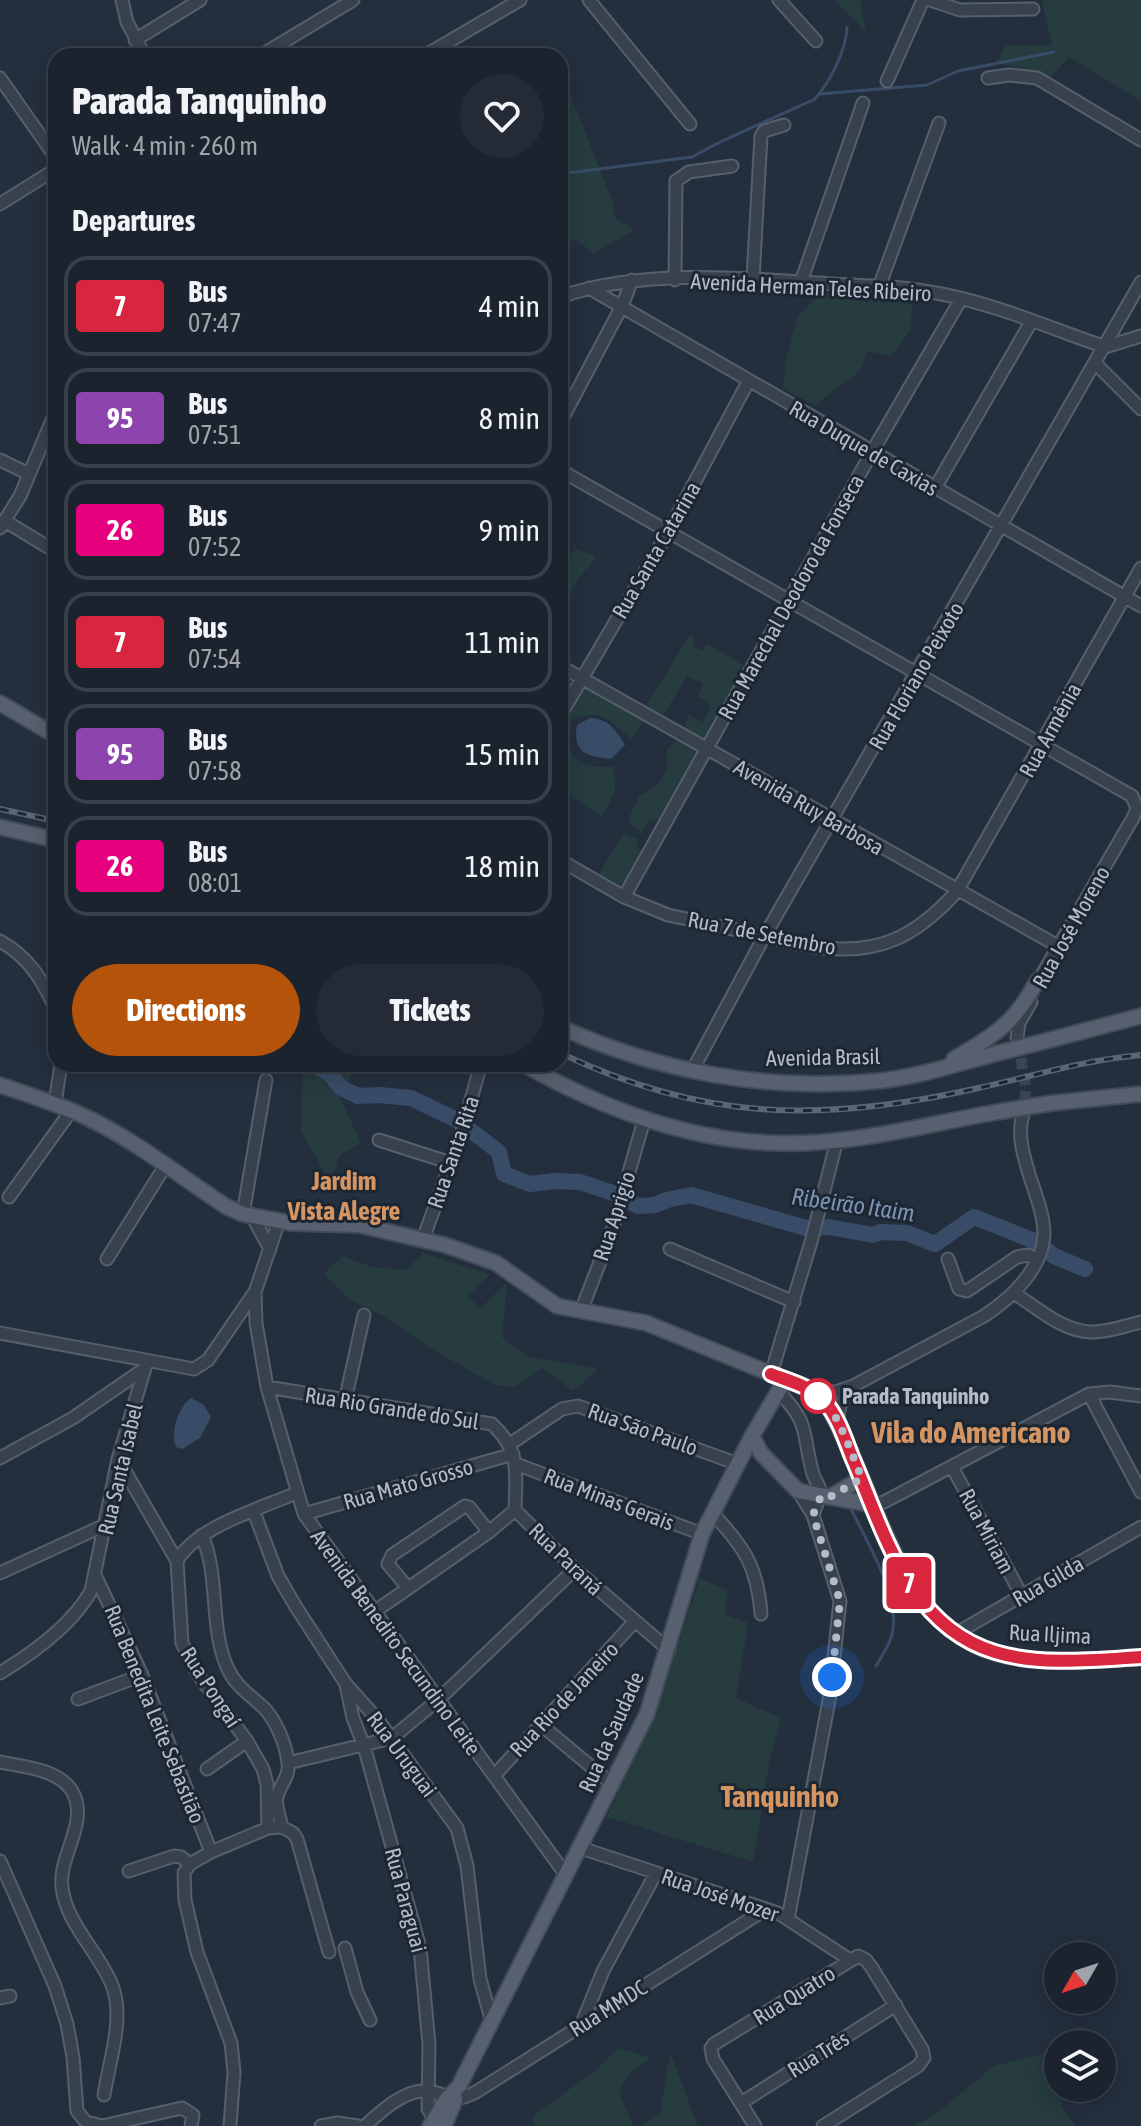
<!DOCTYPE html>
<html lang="en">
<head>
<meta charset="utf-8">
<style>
  body { margin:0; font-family:"Asap Condensed",sans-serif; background:#242b36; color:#f1f3f6; height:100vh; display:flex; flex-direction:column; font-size:30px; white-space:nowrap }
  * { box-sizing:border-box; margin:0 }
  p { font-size:26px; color:#a0a4aa }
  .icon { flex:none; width:44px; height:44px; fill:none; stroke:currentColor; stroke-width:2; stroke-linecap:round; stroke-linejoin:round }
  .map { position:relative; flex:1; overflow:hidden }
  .side { position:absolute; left:48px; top:48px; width:520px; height:1024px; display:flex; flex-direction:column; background:#1b232e; border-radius:24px; box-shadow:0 4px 20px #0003,0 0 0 2px #39404a }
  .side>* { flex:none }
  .badge { padding:0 16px; border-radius:6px; font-size:28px; line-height:52px }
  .needle { width:52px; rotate:231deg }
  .controls { position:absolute; left:1044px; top:1942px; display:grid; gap:16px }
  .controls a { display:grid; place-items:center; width:72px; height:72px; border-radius:50%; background:#1b232e; box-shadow:0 4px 20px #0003,0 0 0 2px #39404a; font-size:40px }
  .you { position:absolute; width:40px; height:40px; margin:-20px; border:6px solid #fff; border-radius:50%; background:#1a73e8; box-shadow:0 0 0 12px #1a73e833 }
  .map>.badge { position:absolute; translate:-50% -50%; box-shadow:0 0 0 4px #fff }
  h2 { padding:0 24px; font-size:30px; line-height:72px }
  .round { display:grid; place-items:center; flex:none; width:84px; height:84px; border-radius:42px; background:#242b36 }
  .headline { display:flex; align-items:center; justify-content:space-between; height:136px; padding:0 24px }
  h1 { font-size:38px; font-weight:800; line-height:60px }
  .cta { display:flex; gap:16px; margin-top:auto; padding:16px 24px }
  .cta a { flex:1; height:92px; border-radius:48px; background:#b45309; color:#fff; font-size:32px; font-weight:800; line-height:92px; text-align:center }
  .cta a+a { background:#242b36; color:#f1f3f6 }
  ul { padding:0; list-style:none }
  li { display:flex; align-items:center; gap:24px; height:100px; margin:0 16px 12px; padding:0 8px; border:4px solid #39404a; border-radius:24px }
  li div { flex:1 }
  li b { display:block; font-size:30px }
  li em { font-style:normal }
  li .badge { min-width:88px; font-weight:700; text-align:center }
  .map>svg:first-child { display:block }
  .green { fill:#263c3f }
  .water { fill:#394c67 }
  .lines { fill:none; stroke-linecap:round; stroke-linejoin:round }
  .stream { stroke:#394c67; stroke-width:3 }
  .river { stroke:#394c67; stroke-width:16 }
  .minor-tunnel { stroke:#3a4453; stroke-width:11; stroke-dasharray:11 5.5; stroke-linecap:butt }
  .minor-casing { stroke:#565f6c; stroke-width:15 }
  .major-casing { stroke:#414a57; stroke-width:18 }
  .minor { stroke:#38414e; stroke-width:11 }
  .major { stroke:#56606e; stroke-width:14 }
  .rail-casing { stroke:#5a6575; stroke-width:6 }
  .rail { stroke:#1d2633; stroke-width:3; stroke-dasharray:9; stroke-linecap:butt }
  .major-bridge-casing { stroke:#414a57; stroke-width:18; stroke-linecap:butt }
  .major-bridge { stroke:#56606e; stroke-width:14 }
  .line-casing { stroke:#fff; stroke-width:18 }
  .line { stroke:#d7263d; stroke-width:12 }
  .walk { stroke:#b4bcc9; stroke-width:8; stroke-dasharray:0 14.4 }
  .stop-dot { fill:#fff; stroke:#d7263d; stroke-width:4 }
  .labels { text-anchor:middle; stroke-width:6; stroke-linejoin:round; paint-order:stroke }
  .street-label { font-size:22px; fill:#b4bcc9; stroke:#1d2633 }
  .stop-label { font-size:22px; font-weight:bold; fill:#b4bcc9; stroke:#1d2633; text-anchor:start }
  .water-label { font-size:24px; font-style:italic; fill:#7c92b1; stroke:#1d2633 }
  .quarter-label { font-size:26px; font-weight:bold; fill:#d59563; stroke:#1d2633 }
  .district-label { font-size:30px; font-weight:bold; fill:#d59563; stroke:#1d2633 }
</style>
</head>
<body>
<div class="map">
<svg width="1141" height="2126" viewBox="0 0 1141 2126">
  <rect width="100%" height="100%" fill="#242f3e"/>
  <path class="green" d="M835,0H860L866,33Z
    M1042,0H1141V101L1069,57L1052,76L997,63L1005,46L1052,45Z
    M560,69L612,200L615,218L634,230L594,253L576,240L560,244Z
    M819,293L885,297L912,304L911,330L891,356L867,351L861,370L815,405L783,389L786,358L798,317Z
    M577,549L596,557L579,578L560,612V561Z
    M690,635L695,638L693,646L703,650L708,644L746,667L705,741L684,732L688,715L703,722L710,707L708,700L698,698L703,683L687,676L662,717L646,706Z
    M583,687L645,719L631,739C612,722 599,706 573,720C561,758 578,768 614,767L615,792L602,816L571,796L560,807V731Z
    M675,741L689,743L699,752L695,764L679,785L660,819L649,820L642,833L628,820L639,796C658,787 672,774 666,751Z
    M624,833L637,839V848L644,851L622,887L599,874Z
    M301,1064H356L341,1100L361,1143L339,1156L331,1184L301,1131L303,1065Z
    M423,1253L489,1274L468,1297L481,1308L507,1282L502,1337L528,1357L599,1369L573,1391L542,1368L515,1387L495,1385L427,1346L387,1318L349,1299L324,1274L343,1256L372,1267L406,1270Z
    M700,1578L728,1591L725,1614L748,1623L736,1698L781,1718L769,1764L753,1862L607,1817L661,1696Z
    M619,2048L651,2058L630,2072L619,2092L633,2126H535L533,2116L593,2072Z
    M1058,2050V2088H1063L1062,2107L1075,2126H914L937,2113L994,2066Z
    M670,2052L698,2126H641L660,2113Z"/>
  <path class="water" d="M590,718C609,719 616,730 625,745L611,759C587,756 572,753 577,725Z
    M191,1398L204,1405L211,1417L200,1438L182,1449L176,1447C170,1432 178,1407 191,1398Z"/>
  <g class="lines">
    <path class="stream" d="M819,94L927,85L958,71L1054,52
      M560,174L692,157L720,142L815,99C831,80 846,51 847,27
      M850,1507C866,1541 904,1600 891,1638C888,1647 881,1657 876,1666"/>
    <path class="river" d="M314,1064L331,1075L340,1087L358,1096L379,1095L411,1098L457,1120L499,1152L504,1174L530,1184L554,1181L580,1182L613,1193L638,1206L655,1205L667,1200L691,1195L806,1228L829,1227L873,1235L881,1232L907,1233L935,1244L974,1217L1037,1242L1054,1256L1085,1269"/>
    <path class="minor-tunnel" d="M1018,1042L1026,1089L1023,1112"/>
    <defs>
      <path id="minor" d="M122,0L127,22L145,56
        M589,0L690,124
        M779,0L816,41
        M930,0L960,10L1033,9
        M135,40L200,0
        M260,56L353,0
        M424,56L520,0
        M0,78L56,158
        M988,78L1009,75L1037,78L1141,140
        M887,81L923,0
        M0,204L56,169
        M753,279L761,136L764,131L784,125
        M675,280L676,181L689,172L732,166
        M801,282L863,103
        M879,287L939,123
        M589,288L1141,606
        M560,297C645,268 744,278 832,284C867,286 902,286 936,293C993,303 1050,328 1105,347
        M1105,347L1141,336
        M1095,363L1141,409
        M560,423L622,306L632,280
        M0,460L29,474
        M560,470L1132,796L1137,808L1133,818L1036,985
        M935,488L1031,322
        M5,521L56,552
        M0,528L20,496L56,411
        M560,666L1058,946
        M560,716L667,534L748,382
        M560,860L624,897L668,915L815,947C878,956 916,937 957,891L1141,568
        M624,897L872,452L961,299
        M0,941C29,957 43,981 56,1010
        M1017,1038L1019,1023L1031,1002
        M692,1071L765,935L1141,282
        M55,1103L61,1064
        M379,1140L451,1163
        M9,1197L71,1111
        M243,1214L266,1080
        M252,1216L270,1249
        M279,1221L255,1292L256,1323L267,1387L304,1514L566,1875
        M423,1239L461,1135L481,1064
        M670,1249L794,1302
        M107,1259L165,1166
        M948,1259L959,1289L967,1291L1017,1257L1028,1255L1037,1259
        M1014,1293C1036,1307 1063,1332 1092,1332C1108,1332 1125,1326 1141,1322
        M581,1311L613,1228L644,1120
        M0,1333L194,1369L208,1360L254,1293
        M771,1374L811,1242L837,1140
        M267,1387L492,1424C521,1451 516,1474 515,1510L575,1569L669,1650
        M778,1391C812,1426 801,1432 813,1474C815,1480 819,1485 821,1492L813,1515
        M812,1391L835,1392L853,1386L984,1316C1010,1299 1043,1269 1044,1234C1044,1215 1035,1193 1029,1174C1023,1153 1017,1135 1023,1114
        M1089,1394L1141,1492
        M345,1401L364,1315
        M837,1423L840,1405L852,1387
        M510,1444L562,1409L578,1406L738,1464
        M0,1458L73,1418L144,1369
        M118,1459L177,1561L182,1643L197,1673L247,1741L263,1769L267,1784L268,1828
        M516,1464L702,1534
        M952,1467L1022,1596
        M873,1505L884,1502L1089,1394L1110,1392L1141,1396
        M254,1512L278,1576L296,1607L346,1684L378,1720L457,1828L467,1866L480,1979L491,2019
        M712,1513C744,1546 758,1568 761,1614
        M304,1514L513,1454
        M202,1535C220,1578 209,1625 227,1667C235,1686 249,1694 263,1707C276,1720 286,1744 288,1763C290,1777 280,1784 277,1797C275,1806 280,1817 282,1827
        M177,1561C197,1526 260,1509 296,1493
        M0,1573L105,1525
        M96,1577L142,1675L211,1852
        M408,1588L388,1564L392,1555L465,1506L469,1507L489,1532
        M374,1612L489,1532L515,1510
        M955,1634L1141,1527
        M0,1673C33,1653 72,1625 91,1591L118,1459L147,1361
        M346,1685L353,1718L364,1746L420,1948L429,2044L428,2109L434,2119
        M78,1699L142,1675
        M540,1724L613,1785
        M0,1762C24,1767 58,1769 72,1791C90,1822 58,1856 62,1887C66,1924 99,1952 112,1985C125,2018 109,2062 104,2095
        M288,1763L392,1738L439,1699L575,1569
        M207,1769L247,1741
        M494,1776L634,1622
        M282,1827L293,1833L297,1839L329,1952
        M581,1848L778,1913L850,1960
        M0,1861L55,1986L67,2024L73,2057L77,2111L86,2122L102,2126L182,2108L193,2115L191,2126
        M129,1871L174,1856L181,1857L190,1864
        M788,1919L830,1695L840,1601L813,1515L798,1491
        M345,1948L357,1992L370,2020
        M0,1998L10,1996
        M582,2023L603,1971L656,1873
        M741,2103L896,2005
        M230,2126L234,2072L231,2043L197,1952L185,1900L184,1873L190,1864L211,1852L268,1828L282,1827
        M321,2126L338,2123L358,2126
        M365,2126C380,2112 405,2089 426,2091C451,2093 448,2106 476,2092L766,1909
        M755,2126L713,2059L711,2048L714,2044L858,1956L866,1960L872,1968L922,2049L924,2058L918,2066L823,2126"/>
      <path id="major" d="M0,703L56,736
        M0,827L56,840
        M560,1027C659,1072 769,1092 878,1081C918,1077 959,1063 998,1053
        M1030,1045L1141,1016
        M954,1059C975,1046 1000,1033 1016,1013C1025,1003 1031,991 1038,980
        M523,1064C608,1112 704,1147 803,1143C868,1141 933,1123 997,1112
        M0,1085C29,1095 58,1104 86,1117C136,1141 181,1177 227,1207L243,1214L291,1223L359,1225L445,1245L496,1263L557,1306L646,1323L811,1390L826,1403L837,1423C850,1451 863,1479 874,1508C902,1573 930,1639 1007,1656C1049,1665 1097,1660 1141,1657
        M1052,1103L1141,1094
        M752,1436L761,1453L798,1491L873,1505
        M830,1497L862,1478
        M430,2126L446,2100L459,2086L647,1714L702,1534L752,1436L785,1380
        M444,2126L455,2100L454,2094"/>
    </defs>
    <use href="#minor" class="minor-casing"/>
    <use href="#major" class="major-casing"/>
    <use href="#minor" class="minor"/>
    <use href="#major" class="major"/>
    <defs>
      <path id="rail" d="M0,809L56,821
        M560,1053C703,1121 821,1123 974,1089C1030,1077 1084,1060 1141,1055"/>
    </defs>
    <use href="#rail" class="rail-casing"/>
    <use href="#rail" class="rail"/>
    <defs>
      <path id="major-bridge" d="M998,1053L1030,1045
        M997,1112L1052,1103"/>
    </defs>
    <use href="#major-bridge" class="major-bridge-casing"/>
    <use href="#major-bridge" class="major-bridge"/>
  </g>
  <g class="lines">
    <defs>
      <path id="line" d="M771,1374C789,1381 813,1387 825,1402C838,1417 845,1439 852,1457C884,1531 908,1626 995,1652C1040,1666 1094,1660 1141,1657"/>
    </defs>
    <use href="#line" class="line-casing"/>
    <use href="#line" class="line"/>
    <path class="walk" d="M818,1396C837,1407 851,1454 862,1478L830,1497L821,1496L813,1515L840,1601L832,1677"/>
  </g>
  <circle class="stop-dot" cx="818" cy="1396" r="16"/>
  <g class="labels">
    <g class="street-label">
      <text transform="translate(811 287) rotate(3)" y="8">Avenida Herman Teles Ribeiro</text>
      <text transform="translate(864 448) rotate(30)" y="8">Rua Duque de Caxias</text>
      <text transform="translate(656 550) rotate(-60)" y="8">Rua Santa Catarina</text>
      <text transform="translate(791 597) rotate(-61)" y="8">Rua Marechal Deodoro da Fonseca</text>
      <text transform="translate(916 676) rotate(-60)" y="8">Rua Floriano Peixoto</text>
      <text transform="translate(1050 730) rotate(-61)" y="8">Rua Armênia</text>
      <text transform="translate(809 807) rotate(30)" y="8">Avenida Ruy Barbosa</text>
      <text transform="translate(1071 927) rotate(-61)" y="8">Rua José Moreno</text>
      <text transform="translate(762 933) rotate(11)" y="8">Rua 7 de Setembro</text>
      <text transform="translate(823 1057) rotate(-1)" y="8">Avenida Brasil</text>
      <text transform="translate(453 1152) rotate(-71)" y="8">Rua Santa Rita</text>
      <text transform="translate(614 1216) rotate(-72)" y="8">Rua Aprigio</text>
      <text transform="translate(392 1408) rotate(9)" y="8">Rua Rio Grande do Sul</text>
      <text transform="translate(643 1429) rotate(20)" y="8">Rua São Paulo</text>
      <text transform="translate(120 1469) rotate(-77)" y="8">Rua Santa Isabel</text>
      <text transform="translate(408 1484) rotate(-16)" y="8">Rua Mato Grosso</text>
      <text transform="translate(609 1499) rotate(21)" y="8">Rua Minas Gerais</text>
      <text transform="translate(987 1531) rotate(62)" y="8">Rua Miriam</text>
      <text transform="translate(566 1559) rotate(44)" y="8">Rua Paraná</text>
      <text transform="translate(1048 1581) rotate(-30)" y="8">Rua Gilda</text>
      <text transform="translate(1050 1634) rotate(3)" y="8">Rua Iljima</text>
      <text transform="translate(396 1642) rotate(54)" y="8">Avenida Benedito Secundino Leite</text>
      <text transform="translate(211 1687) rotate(57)" y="8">Rua Pongaí</text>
      <text transform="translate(564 1699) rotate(-47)" y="8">Rua Rio de Janeiro</text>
      <text transform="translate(155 1714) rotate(68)" y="8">Rua Benedita Leite Sebastião</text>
      <text transform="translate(611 1732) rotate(-66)" y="8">Rua da Saudade</text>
      <text transform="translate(402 1754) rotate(53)" y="8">Rua Uruguai</text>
      <text transform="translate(720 1895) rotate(19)" y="8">Rua José Mozer</text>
      <text transform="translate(406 1900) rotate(75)" y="8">Rua Paraguai</text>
      <text transform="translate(794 1995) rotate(-32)" y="8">Rua Quatro</text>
      <text transform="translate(608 2008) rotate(-32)" y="8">Rua MMDC</text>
      <text transform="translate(818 2054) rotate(-32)" y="8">Rua Três</text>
    </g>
    <g class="stop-label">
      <text x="842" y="1404">Parada Tanquinho</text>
    </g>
    <g class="water-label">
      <text transform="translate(853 1205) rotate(8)" y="8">Ribeirão Itaim</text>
    </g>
    <g class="quarter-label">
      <text x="344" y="1190">Jardim<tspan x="344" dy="30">Vista Alegre</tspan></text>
    </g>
    <g class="district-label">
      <text x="971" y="1443">Vila do Americano</text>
      <text x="780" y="1807">Tanquinho</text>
    </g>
  </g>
</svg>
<div class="controls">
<a><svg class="needle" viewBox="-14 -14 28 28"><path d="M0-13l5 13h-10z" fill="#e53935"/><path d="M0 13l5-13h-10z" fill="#a0a4aa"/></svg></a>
<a><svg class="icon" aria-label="layers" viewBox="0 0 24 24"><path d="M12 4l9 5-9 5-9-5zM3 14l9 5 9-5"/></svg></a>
</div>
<div class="you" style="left:832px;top:1677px"></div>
<b class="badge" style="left:909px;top:1583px;background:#d7263d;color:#fff">7</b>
<section class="side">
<div class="headline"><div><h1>Parada Tanquinho</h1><p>Walk · 4 min · 260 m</p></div><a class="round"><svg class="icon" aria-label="heart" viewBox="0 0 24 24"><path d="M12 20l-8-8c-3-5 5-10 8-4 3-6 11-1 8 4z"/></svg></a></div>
<h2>Departures</h2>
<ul>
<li><span class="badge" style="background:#d7263d;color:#fff">7</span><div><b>Bus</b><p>07:47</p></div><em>4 min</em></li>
<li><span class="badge" style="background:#8e44ad;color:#fff">95</span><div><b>Bus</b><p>07:51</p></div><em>8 min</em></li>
<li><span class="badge" style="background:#e6007e;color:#fff">26</span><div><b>Bus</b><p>07:52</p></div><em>9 min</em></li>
<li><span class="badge" style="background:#d7263d;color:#fff">7</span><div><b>Bus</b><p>07:54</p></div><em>11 min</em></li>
<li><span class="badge" style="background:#8e44ad;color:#fff">95</span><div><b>Bus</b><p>07:58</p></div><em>15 min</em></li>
<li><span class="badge" style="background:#e6007e;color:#fff">26</span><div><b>Bus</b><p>08:01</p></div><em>18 min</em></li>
</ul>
<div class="cta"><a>Directions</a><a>Tickets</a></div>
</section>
</div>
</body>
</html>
